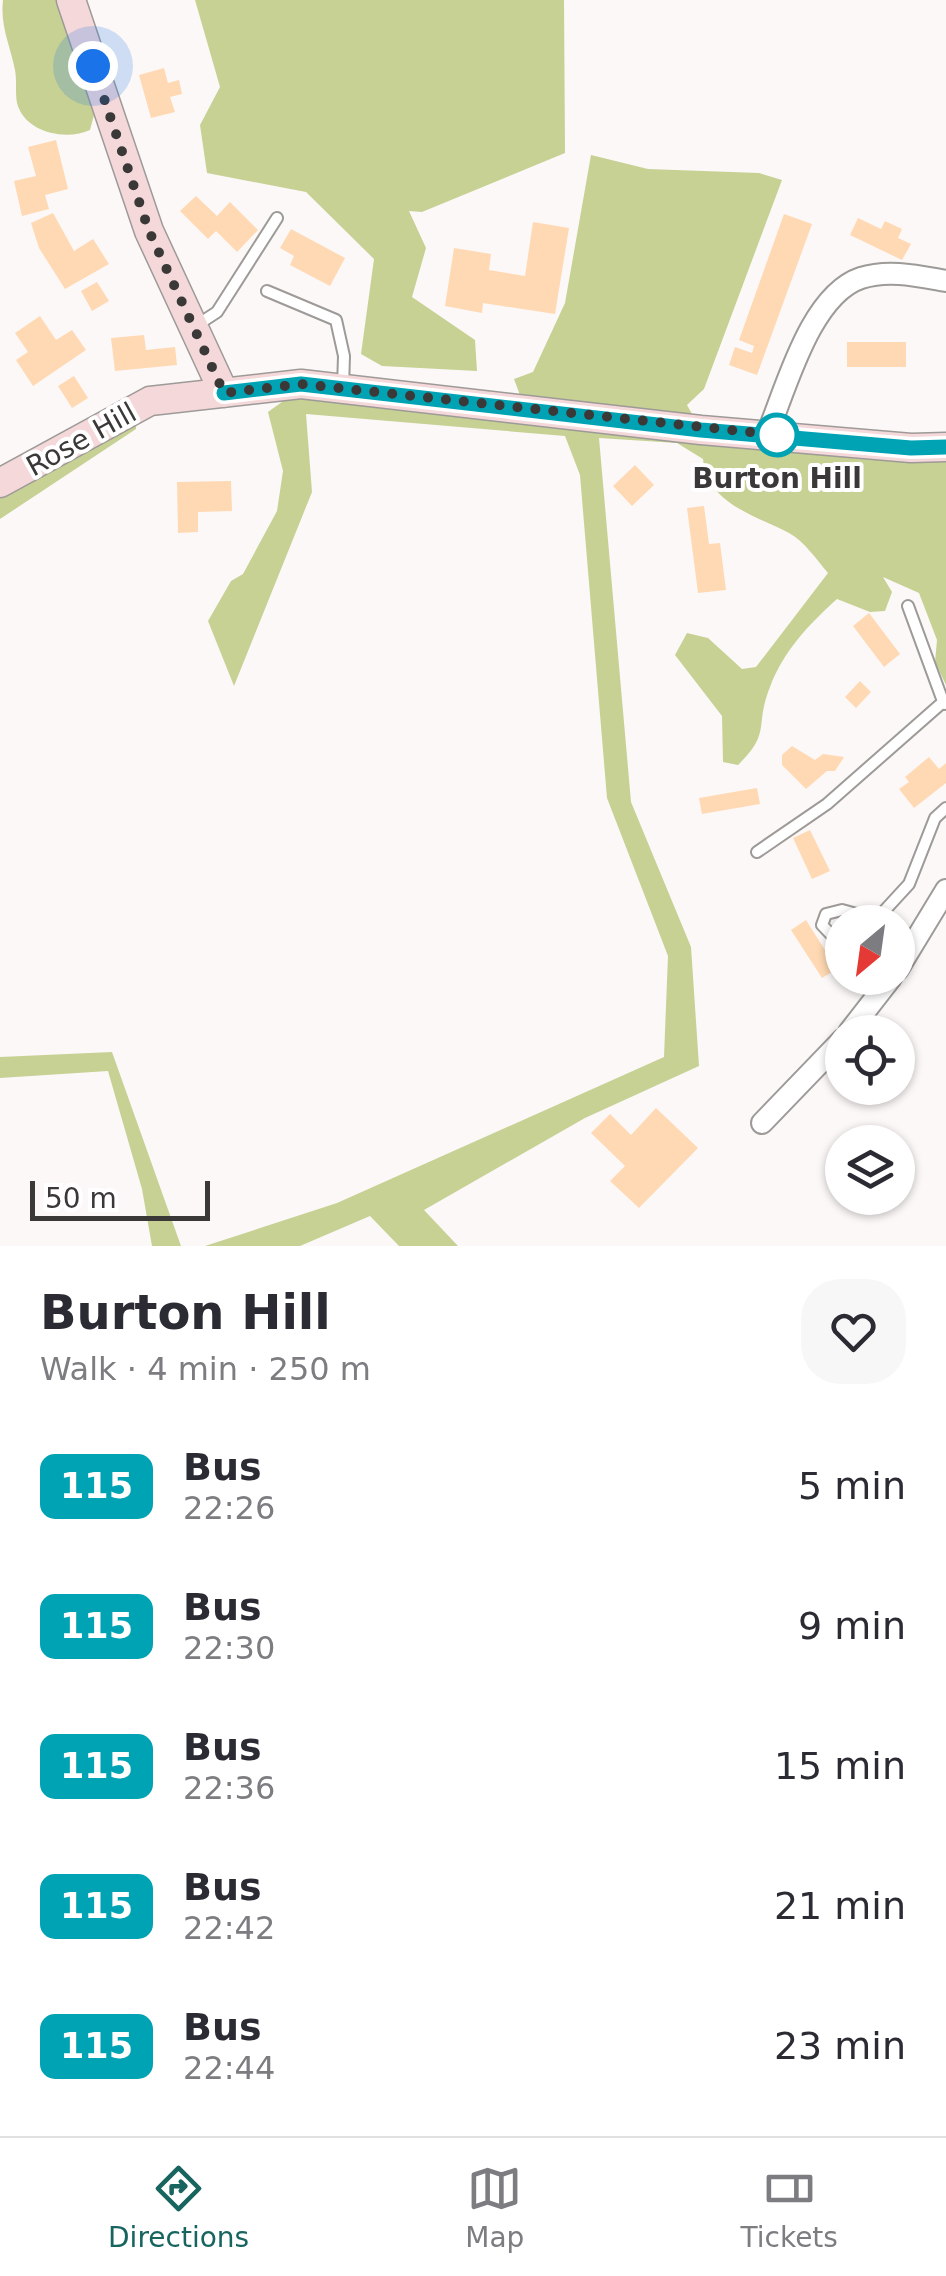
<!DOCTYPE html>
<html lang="en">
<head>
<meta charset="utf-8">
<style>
  body { margin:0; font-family:"DejaVu Sans",sans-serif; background:#f7f7f7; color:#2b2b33; height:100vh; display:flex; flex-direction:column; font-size:38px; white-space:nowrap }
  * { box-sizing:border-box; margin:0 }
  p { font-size:32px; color:#7c7c81 }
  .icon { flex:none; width:55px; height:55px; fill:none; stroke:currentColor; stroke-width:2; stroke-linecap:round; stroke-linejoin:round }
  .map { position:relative; height:1246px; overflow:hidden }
  .side { display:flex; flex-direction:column; background:#fff; flex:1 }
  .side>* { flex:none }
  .badge { padding:0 20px; border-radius:15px; font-size:35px; line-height:65px }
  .needle { width:65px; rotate:209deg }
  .tools { position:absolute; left:825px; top:905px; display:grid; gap:20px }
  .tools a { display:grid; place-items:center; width:90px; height:90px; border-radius:50%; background:#fff; box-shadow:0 2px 8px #0004; font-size:50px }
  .scale { position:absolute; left:30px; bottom:25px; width:180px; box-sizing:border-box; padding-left:10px; border:5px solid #3a3938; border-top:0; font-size:28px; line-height:35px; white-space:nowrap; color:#3a3938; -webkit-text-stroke:8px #fff; paint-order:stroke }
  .you { position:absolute; width:50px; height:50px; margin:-25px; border:8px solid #fff; border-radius:50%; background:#1a73e8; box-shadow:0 0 0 15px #1a73e833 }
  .map>.badge { position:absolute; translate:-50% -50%; box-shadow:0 0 0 5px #fff }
  .round { display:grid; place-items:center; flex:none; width:105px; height:105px; border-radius:40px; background:#f7f7f7 }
  .head { display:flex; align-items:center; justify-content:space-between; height:170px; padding:0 40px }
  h1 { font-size:48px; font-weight:800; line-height:75px }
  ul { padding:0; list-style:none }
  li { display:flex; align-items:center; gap:30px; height:140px; padding:0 40px }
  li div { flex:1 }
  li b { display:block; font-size:38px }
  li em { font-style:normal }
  li .badge { min-width:110px; font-weight:700; text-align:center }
  .tab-bar { display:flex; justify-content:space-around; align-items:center; height:140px; border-top:2px solid #e1e1e2; background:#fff; font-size:28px; color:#7c7c81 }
  .tab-bar a { display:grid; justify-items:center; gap:5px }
  .tab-bar .selected { color:#186560 }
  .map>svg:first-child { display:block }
  .green { fill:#c7d194 }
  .building { fill:#ffd9b3 }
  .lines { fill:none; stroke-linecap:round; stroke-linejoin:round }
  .lane-casing { stroke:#9d9a98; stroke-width:14 }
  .street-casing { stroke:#9d9a98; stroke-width:24 }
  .secondary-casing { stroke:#9d9a98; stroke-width:31 }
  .lane { stroke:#fff; stroke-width:10 }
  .street { stroke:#fff; stroke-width:20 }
  .secondary { stroke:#f4d8da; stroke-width:28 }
  .line-casing { stroke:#fff; stroke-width:22 }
  .line { stroke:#00a3b4; stroke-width:15 }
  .walk { stroke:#3a3938; stroke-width:10; stroke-dasharray:0 18 }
  .stop-dot { fill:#fff; stroke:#00a3b4; stroke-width:5 }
  .labels { text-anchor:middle; stroke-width:8; stroke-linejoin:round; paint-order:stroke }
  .street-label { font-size:28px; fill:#3a3938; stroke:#fff }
  .stop-label { font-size:28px; font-weight:bold; fill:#3a3938; stroke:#fff }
</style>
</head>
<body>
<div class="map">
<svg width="946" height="1246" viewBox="0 0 946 1246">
  <rect width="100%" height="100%" fill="#fcf8f7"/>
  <path class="green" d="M3,0H63L94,115L90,130C66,141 25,133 17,103C15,92 17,81 15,70C10,45 0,26 3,0Z
    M195,0H564L565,153L422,212L409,211L426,248L412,297L475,340L477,371L382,366L361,354L374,259L306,192L207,173L200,125L220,87Z
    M591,155L648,169L759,173L782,180L704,389L687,405L701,430L946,447V685L935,662L937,640L919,593L883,577L892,592L885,611L870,612L837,599C809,624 783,652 770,687C754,727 772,732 738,765L723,762L722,716L675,655L687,633L708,638L742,669L756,667L828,573C817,560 804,541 789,533C757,516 707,504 703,459L677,443L599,438L631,802L691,947L699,1066L585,1118L424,1210L458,1246H399L370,1216L300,1246H205L337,1203L664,1057L668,956L607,798L580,475L565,436L306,414L312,492L234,686L208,621L231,581L243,574L277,511L283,471L268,412L286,399L303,394L527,414L514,379L533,372L565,303Z
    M137,404L136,429L0,519V478Z
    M112,1052L181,1246H152L142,1189L108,1071L0,1078V1057Z"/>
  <path class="building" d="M164,68L168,83L179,80L182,94L170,97L175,112L151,118L139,75Z
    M56,140L68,189L45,195L49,209L22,216L14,181L36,176L28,147Z
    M196,196L217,216L230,202L258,230L237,252L216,231L208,239L180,211Z
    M53,213L74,251L93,239L109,264L65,289L39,248L31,223Z
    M784,214L812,224L757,375L729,365L735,347L752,353L754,346L739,340Z
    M858,218L881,229L885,221L902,229L898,238L911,244L902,260L850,235Z
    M533,222L569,228L555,314L483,303L482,313L445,306L454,248L491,254L489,270L525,276Z
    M291,229L345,258L330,286L290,265L294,256L280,248Z
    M97,282L109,301L92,311L81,291Z
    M40,316L56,340L72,330L86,350L33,386L16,360L28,352L15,333Z
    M144,335L146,350L175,347L177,365L115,371L111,338Z
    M847,342H906V367H847Z
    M74,376L88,398L72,408L58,386Z
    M635,465L654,485L632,506L613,486Z
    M231,481L232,511L198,512V532L178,533L177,482Z
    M704,506L709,544L720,543L726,590L698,593L687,508Z
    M869,613L900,654L884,667L853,626Z
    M860,681L871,692L856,708L845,697Z
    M792,746L815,760L823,754L844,757L835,771H827L806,789L782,765V755Z
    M929,757L939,769L946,763V783L914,808L899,789L909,782L905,777Z
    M757,788L760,804L702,814L699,798Z
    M810,830L830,871L812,879L793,838Z
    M806,920L837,969L822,978L791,930Z
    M656,1108L698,1148L639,1208L610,1181L625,1166L591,1133L610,1114L631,1135Z"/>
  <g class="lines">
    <defs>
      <path id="lane" d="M267,291L336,320L344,356L343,387
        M194,327L217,312L277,218
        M908,606L944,704
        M757,852L827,804L943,702
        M874,922L909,884L935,818L946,808
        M842,946L822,925L826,914L842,910L875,919"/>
      <path id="street" d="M767,434C786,389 810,295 861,278C889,269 918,276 946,281
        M898,969L946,890
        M849,1032L891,978
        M762,1123L842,1040"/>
      <path id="secondary" d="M71,0L149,231L224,393
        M0,483L150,401L301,384L701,430L911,448L946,447"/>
    </defs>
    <use href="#lane" class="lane-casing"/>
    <use href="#street" class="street-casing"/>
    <use href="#secondary" class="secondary-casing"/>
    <use href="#lane" class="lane"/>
    <use href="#street" class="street"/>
    <use href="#secondary" class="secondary"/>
  </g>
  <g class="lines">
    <defs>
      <path id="line" d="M224,393L301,384L701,430L911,448L946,447"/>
    </defs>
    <use href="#line" class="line-casing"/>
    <use href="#line" class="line"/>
    <path class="walk" d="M93,66L149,231L224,393L301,384L777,435"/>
  </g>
  <circle class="stop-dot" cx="777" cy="435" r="20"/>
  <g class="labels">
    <g class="street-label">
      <text transform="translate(81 439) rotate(-29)" y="10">Rose Hill</text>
    </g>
    <g class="stop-label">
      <text x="777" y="488">Burton Hill</text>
    </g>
  </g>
</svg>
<div class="tools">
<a><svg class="needle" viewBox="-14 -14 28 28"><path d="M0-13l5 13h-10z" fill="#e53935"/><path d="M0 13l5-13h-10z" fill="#7c7c81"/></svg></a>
<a><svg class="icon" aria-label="locate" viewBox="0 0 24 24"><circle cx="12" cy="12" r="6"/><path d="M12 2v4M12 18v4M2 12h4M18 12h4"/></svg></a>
<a><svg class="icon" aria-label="layers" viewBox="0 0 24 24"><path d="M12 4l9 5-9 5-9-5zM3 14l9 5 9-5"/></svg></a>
</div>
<div class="scale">50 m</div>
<div class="you" style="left:93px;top:66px"></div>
</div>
<section class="side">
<div class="head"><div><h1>Burton Hill</h1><p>Walk · 4 min · 250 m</p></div><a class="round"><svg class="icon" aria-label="heart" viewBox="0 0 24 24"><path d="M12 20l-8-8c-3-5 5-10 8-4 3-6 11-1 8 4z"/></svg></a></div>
<ul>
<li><span class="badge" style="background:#00a3b4;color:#fff">115</span><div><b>Bus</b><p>22:26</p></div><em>5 min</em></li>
<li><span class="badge" style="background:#00a3b4;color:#fff">115</span><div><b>Bus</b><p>22:30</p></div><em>9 min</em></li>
<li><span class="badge" style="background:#00a3b4;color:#fff">115</span><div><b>Bus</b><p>22:36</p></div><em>15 min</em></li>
<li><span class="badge" style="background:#00a3b4;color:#fff">115</span><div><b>Bus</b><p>22:42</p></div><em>21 min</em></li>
<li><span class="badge" style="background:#00a3b4;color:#fff">115</span><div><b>Bus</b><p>22:44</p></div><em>23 min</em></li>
</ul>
</section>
<nav class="tab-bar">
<a class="selected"><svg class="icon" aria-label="directions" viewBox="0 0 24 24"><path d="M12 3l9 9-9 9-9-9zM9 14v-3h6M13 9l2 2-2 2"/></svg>Directions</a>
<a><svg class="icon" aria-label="map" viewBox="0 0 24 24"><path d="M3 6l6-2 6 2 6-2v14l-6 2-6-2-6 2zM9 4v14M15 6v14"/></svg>Map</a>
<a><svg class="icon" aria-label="tickets" viewBox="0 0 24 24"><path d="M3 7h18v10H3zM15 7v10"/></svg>Tickets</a>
</nav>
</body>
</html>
